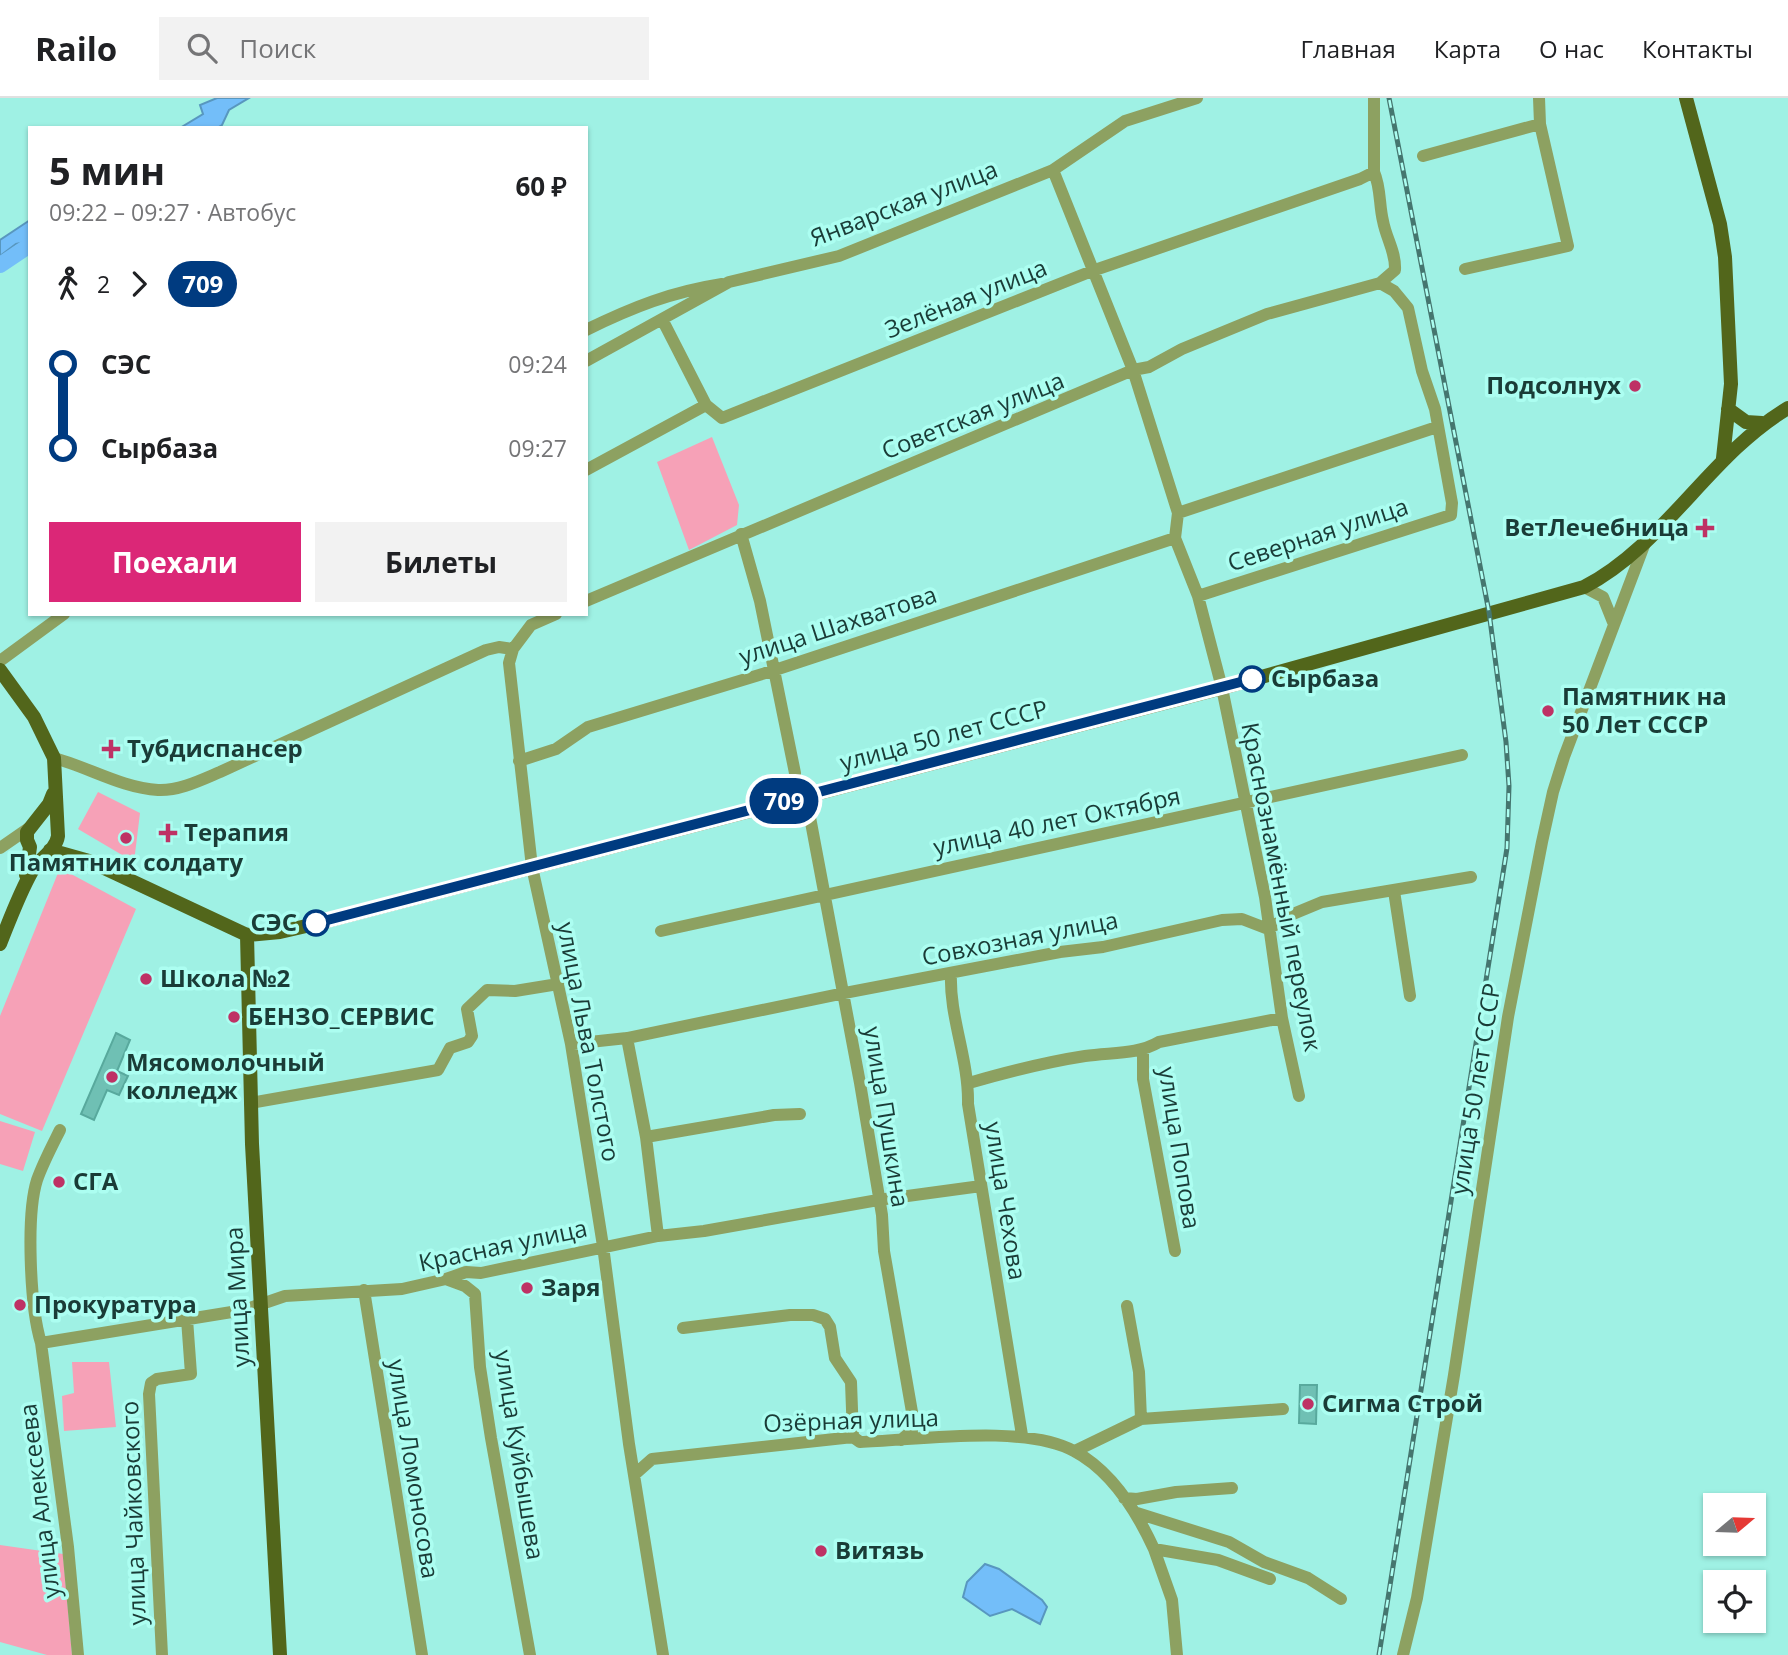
<!DOCTYPE html>
<html lang="ru">
<head>
<meta charset="utf-8">
<style>
  body { margin:0; font-family:"Open Sans",sans-serif; background:#f2f2f2; color:#202124; height:100vh; display:flex; flex-direction:column; font-size:26px; white-space:nowrap }
  * { box-sizing:border-box; margin:0 }
  p { font-size:23px; color:#757577 }
  .icon { flex:none; width:38px; height:38px; fill:none; stroke:currentColor; stroke-width:2; stroke-linecap:round; stroke-linejoin:round }
  .map { position:relative; flex:1; overflow:hidden }
  .drawer { position:absolute; left:28px; top:28px; width:560px; height:490px; display:flex; flex-direction:column; background:#fff; border-radius:0px; box-shadow:0 2px 5px #0004 }
  .drawer>* { flex:none }
  .badge { padding:0 14px; border-radius:23px; font-size:24px; line-height:46px }
  .needle { width:46px; rotate:71deg }
  .buttons { position:absolute; left:1703px; top:1395px; display:grid; gap:14px }
  .buttons a { display:grid; place-items:center; width:63px; height:63px; border-radius:0px; background:#fff; box-shadow:0 2px 5px #0004; font-size:35px }
  .map>.badge { position:absolute; translate:-50% -50%; box-shadow:0 0 0 4px #fff }
  .legs { display:flex; align-items:center; gap:10px; height:77px; padding:0 21px; font-size:23px }
  .legs p { margin-inline-start:auto }
  .head { display:flex; align-items:center; justify-content:space-between; height:119px; padding:0 21px }
  h1 { font-size:38px; font-weight:700; line-height:52px }
  .cta { display:flex; gap:14px; margin-top:auto; padding:14px 21px }
  .cta a { flex:1; height:80px; border-radius:0px; background:#db2777; color:#fff; font-size:28px; font-weight:700; line-height:80px; text-align:center }
  .cta a+a { background:#f2f2f2; color:#202124 }
  ul { padding:0 21px; list-style:none }
  li { display:flex; align-items:center; gap:24px; height:84px; font-size:26px }
  li i { display:grid; place-items:center; width:10px; height:100%; margin:0 9px; background:currentColor }
  li i::after { content:''; width:18px; height:18px; margin:-9px; border:5px solid; border-radius:50%; background:#fff }
  li p { margin-inline-start:auto }
  li:first-child i { background:linear-gradient(#0000 50%,currentColor 0) }
  li:last-child i { background:linear-gradient(currentColor 50%,#0000 0) }
  header { display:flex; align-items:center; gap:42px; box-sizing:border-box; height:98px; padding:0 35px; background:#fff; border-bottom:2px solid #e0e0e0 }
  header strong { font-size:33px }
  nav { display:flex; gap:38px; margin-inline-start:auto; font-size:24px }
  .search { width:490px; height:63px; background:#f2f2f2; display:flex; align-items:center; gap:18px; box-sizing:border-box; padding:0 24px; border-radius:0px; color:#757577; font-size:26px }
  .map>svg:first-child { display:block }
  .green { fill:#f6a1b7 }
  .water { fill:#73bef9; stroke:#5897bf; stroke-width:2 }
  .lines { fill:none; stroke-linecap:round; stroke-linejoin:round }
  .river { stroke:#73bef9; stroke-width:16 }
  .building { fill:#6fc0b4; stroke:#58a99d; stroke-width:2 }
  .minor { stroke:#8da161; stroke-width:12 }
  .major { stroke:#52661b; stroke-width:14 }
  .rail-casing { stroke:#45766f; stroke-width:5 }
  .rail { stroke:#acfef1; stroke-width:2.5; stroke-dasharray:8; stroke-linecap:butt }
  .line-1-casing { stroke:#fff; stroke-width:16 }
  .line-1 { stroke:#003b80; stroke-width:10 }
  .poi-dot { fill:#be3265; stroke:#acfef1; stroke-width:2.5 }
  .stop-1-dot { fill:#fff; stroke:#003b80; stroke-width:3.5 }
  .labels { text-anchor:middle; stroke-width:7; stroke-linejoin:round; paint-order:stroke }
  .street-label { font-size:24px; fill:#1a3c37; stroke:#acfef1 }
  .poi-label { font-size:24px; font-weight:bold; fill:#1a3c37; stroke:#acfef1; text-anchor:start }
  .stop-label { font-size:24px; font-weight:bold; fill:#1a3c37; stroke:#acfef1; text-anchor:start }
</style>
</head>
<body>
<header>
<strong>Railo</strong>
<div class="search"><svg class="icon" aria-label="search" viewBox="0 0 24 24"><circle cx="10" cy="10" r="6"/><path d="M15 15l6 6"/></svg>Поиск</div>
<nav><a>Главная</a><a>Карта</a><a>О нас</a><a>Контакты</a></nav>
</header>
<div class="map">
<svg width="1788" height="1557" viewBox="0 0 1788 1557">
  <rect width="100%" height="100%" fill="#9ff1e4"/>
  <path class="green" d="M712,339L739,407L737,427L689,452L657,364Z
    M98,694L140,715L134,764L78,731Z
    M60,770L136,811L42,1033L0,1016V918Z
    M0,1023L35,1034L23,1073L0,1066Z
    M72,1264H109L116,1329L64,1333L62,1298L74,1295Z
    M0,1447L63,1456L72,1557H47L0,1544Z"/>
  <path class="water" d="M217,0H249L229,12L222,27L217,30H180L203,16L200,7Z
    M30,122V143L16,146L0,158V142Z
    M985,1466L999,1471L1042,1502L1047,1509L1040,1526L1012,1511L990,1518L963,1499L967,1484Z"/>
  <g class="lines">
    <path class="river" d="M0,167L30,147"/>
  </g>
  <path class="building" d="M116,935L130,942L117,973L128,978L119,997L107,992L94,1022L81,1016Z
    M1300,1287H1317L1316,1326L1299,1325Z"/>
  <g class="lines">
    <path class="minor" d="M1423,58L1540,26
      M1053,72L1133,272L1178,415L1175,440L1198,498L1222,590L1265,799L1282,920L1299,998
      M1465,171L1568,148L1540,26L1539,0
      M663,223L706,307
      M586,232C633,209 671,194 722,186
      M586,263L729,184L839,158L1053,72L1125,23L1197,0
      M586,372L706,307L722,320L1092,173L1360,81L1374,74
      M1178,415L1437,329
      M741,436L760,503L795,675L793,701
      M1584,489L1603,499L1613,524
      M1198,498L1451,417L1452,405L1435,311L1422,273L1408,210L1394,193L1380,185L1395,172C1396,154 1386,140 1383,123C1379,107 1381,90 1374,74V0
      M586,503L1133,272L1149,269L1182,251L1267,216L1380,185
      M513,551L509,565L532,769L571,946L603,1148L629,1346L663,1557
      M0,563L64,516
      M54,660C88,669 122,690 158,692C179,693 201,682 220,674L486,552L499,549L513,551L531,527L556,516
      M519,663L556,651L588,629L772,573L1175,440
      M806,698L860,985L882,1117L884,1153L912,1314V1333L901,1342
      M0,750L29,730
      M1394,793L1410,898
      M661,833L1462,657
      M951,875C949,919 969,961 968,1006L1022,1337
      M627,940L646,1039L658,1138
      M571,946L627,940L844,895L1060,854L1103,849L1222,822L1242,821L1268,831L1293,816L1322,804L1471,779
      M1143,953V981L1175,1153
      M969,985C1007,974 1046,964 1085,958C1111,954 1137,957 1159,944L1282,920
      M250,1005L438,972L450,950L468,944L472,938L467,911L487,892L515,893L558,886
      M60,1032C52,1048 43,1065 37,1082C26,1117 30,1209 41,1245L244,1212L285,1198L402,1191L446,1181L466,1174L481,1175L658,1138L704,1133L878,1102L981,1088
      M646,1039L774,1017L800,1016
      M446,1181L465,1188L475,1196L480,1269L491,1340L530,1557
      M364,1192L422,1557
      M683,1230L790,1217H813L825,1221L830,1229L835,1260L851,1284L853,1339
      M41,1245L68,1449L78,1557
      M1141,1321L1283,1311
      M1075,1353L1141,1321L1139,1274L1127,1208
      M634,1377L652,1361L853,1339L860,1344C918,1342 1025,1326 1074,1353C1112,1373 1137,1414 1154,1451L1218,1462L1270,1481
      M1124,1400L1137,1401L1176,1394L1232,1390
      M1137,1415L1229,1444L1264,1464L1308,1480L1341,1501
      M1154,1451L1172,1502L1177,1557
      M162,1557L149,1296L151,1285L157,1281L191,1276L187,1221
      M1403,1557L1417,1500L1454,1277L1508,919L1542,744L1553,694L1564,659L1645,445"/>
    <path class="major" d="M1686,0L1720,126L1725,159L1731,286L1723,360
      M1728,311L1746,324L1762,325
      M0,572L34,619L54,660L58,738C56,752 40,760 32,773C19,796 10,821 0,846
      M50,752L89,763L247,837L280,834L315,826L1222,590L1584,489C1666,446 1709,357 1788,310
      M26,777L30,749L27,742V734L49,706L53,696
      M247,837L252,1046L280,1557"/>
    <defs>
      <path id="rail" d="M1379,1557L1507,750L1509,688L1506,644L1489,514L1389,0"/>
    </defs>
    <use href="#rail" class="rail-casing"/>
    <use href="#rail" class="rail"/>
  </g>
  <g class="lines">
    <defs>
      <path id="line-1" d="M316,825L1252,581"/>
    </defs>
    <use href="#line-1" class="line-1-casing"/>
    <use href="#line-1" class="line-1"/>
  </g>
  <g class="poi-dot">
    <circle cx="1635" cy="288" r="7"/>
    <path d="M1701.5 419.5h7v7h7v7h-7v7h-7v-7h-7v-7h7z"/>
    <circle cx="1548" cy="613" r="7"/>
    <path d="M107.5 640.5h7v7h7v7h-7v7h-7v-7h-7v-7h7z"/>
    <path d="M164.5 724.5h7v7h7v7h-7v7h-7v-7h-7v-7h7z"/>
    <circle cx="126" cy="740" r="7"/>
    <circle cx="146" cy="881" r="7"/>
    <circle cx="234" cy="919" r="7"/>
    <circle cx="112" cy="979" r="7"/>
    <circle cx="59" cy="1084" r="7"/>
    <circle cx="527" cy="1190" r="7"/>
    <circle cx="20" cy="1207" r="7"/>
    <circle cx="1308" cy="1306" r="7"/>
    <circle cx="821" cy="1453" r="7"/>
  </g>
  <g class="stop-1-dot">
    <circle cx="1252" cy="581" r="12"/>
    <circle cx="316" cy="825" r="12"/>
  </g>
  <g class="labels">
    <g class="street-label">
      <text transform="translate(904 106) rotate(-21)" y="8">Январская улица</text>
      <text transform="translate(966 201) rotate(-22)" y="8">Зелёная улица</text>
      <text transform="translate(973 318) rotate(-22)" y="8">Советская улица</text>
      <text transform="translate(1318 437) rotate(-18)" y="8">Северная улица</text>
      <text transform="translate(838 528) rotate(-18)" y="8">улица Шахватова</text>
      <text transform="translate(944 638) rotate(-15)" y="8">улица 50 лет СССР</text>
      <text transform="translate(1057 724) rotate(-12)" y="8">улица 40 лет Октября</text>
      <text transform="translate(1281 789) rotate(79)" y="8">Краснознамённый переулок</text>
      <text transform="translate(1020 841) rotate(-11)" y="8">Совхозная улица</text>
      <text transform="translate(588 944) rotate(79)" y="8">улица Льва Толстого</text>
      <text transform="translate(1476 991) rotate(-81)" y="8">улица 50 лет СССР</text>
      <text transform="translate(886 1019) rotate(81)" y="8">улица Пушкина</text>
      <text transform="translate(1179 1050) rotate(81)" y="8">улица Попова</text>
      <text transform="translate(1005 1103) rotate(81)" y="8">улица Чехова</text>
      <text transform="translate(503 1148) rotate(-12)" y="8">Красная улица</text>
      <text transform="translate(238 1199) rotate(-93)" y="8">улица Мира</text>
      <text transform="translate(851 1323) rotate(-2)" y="8">Озёрная улица</text>
      <text transform="translate(519 1357) rotate(81)" y="8">улица Куйбышева</text>
      <text transform="translate(413 1371) rotate(81)" y="8">улица Ломоносова</text>
      <text transform="translate(40 1403) rotate(-97)" y="8">улица Алексеева</text>
      <text transform="translate(134 1415) rotate(-92)" y="8">улица Чайковского</text>
    </g>
    <g class="poi-label">
      <text x="1621" y="296" text-anchor="end">Подсолнух</text>
      <text x="1689" y="438" text-anchor="end">ВетЛечебница</text>
      <text x="1562" y="607">Памятник на<tspan x="1562" dy="28">50 Лет СССР</tspan></text>
      <text x="127" y="659">Тубдиспансер</text>
      <text x="184" y="743">Терапия</text>
      <text x="126" y="773" text-anchor="middle">Памятник солдату</text>
      <text x="160" y="889">Школа №2</text>
      <text x="248" y="927">БЕНЗО_СЕРВИС</text>
      <text x="126" y="973">Мясомолочный<tspan x="126" dy="28">колледж</tspan></text>
      <text x="73" y="1092">СГА</text>
      <text x="541" y="1198">Заря</text>
      <text x="34" y="1215">Прокуратура</text>
      <text x="1322" y="1314">Сигма Строй</text>
      <text x="835" y="1461">Витязь</text>
    </g>
    <g class="stop-label">
      <text x="1271" y="589">Сырбаза</text>
      <text x="297" y="833" text-anchor="end">СЭС</text>
    </g>
  </g>
</svg>
<div class="buttons">
<a><svg class="needle" viewBox="-14 -14 28 28"><path d="M0-13l5 13h-10z" fill="#e53935"/><path d="M0 13l5-13h-10z" fill="#757577"/></svg></a>
<a><svg class="icon" aria-label="locate" viewBox="0 0 24 24"><circle cx="12" cy="12" r="6"/><path d="M12 2v4M12 18v4M2 12h4M18 12h4"/></svg></a>
</div>
<b class="badge" style="left:784px;top:703px;background:#003b80;color:#fff">709</b>
<section class="drawer">
<div class="head"><div><h1>5 мин</h1><p>09:22 – 09:27 · Автобус</p></div><b>60 ₽</b></div>
<div class="legs"><svg class="icon" aria-label="walk" viewBox="0 0 24 24"><circle cx="13" cy="4" r="2"/><path d="M13 8l-2 6 4 7M11 14l-3 7M7 12l3-4h3l4 4"/></svg>2<svg class="icon" aria-label="forward" viewBox="0 0 24 24"><path d="M9 5l7 7-7 7"/></svg><b class="badge" style="background:#003b80;color:#fff">709</b></div>
<ul>
<li><i style="color:#003b80"></i><b>СЭС</b><p>09:24</p></li>
<li><i style="color:#003b80"></i><b>Сырбаза</b><p>09:27</p></li>
</ul>
<div class="cta"><a>Поехали</a><a>Билеты</a></div>
</section>
</div>
</body>
</html>
